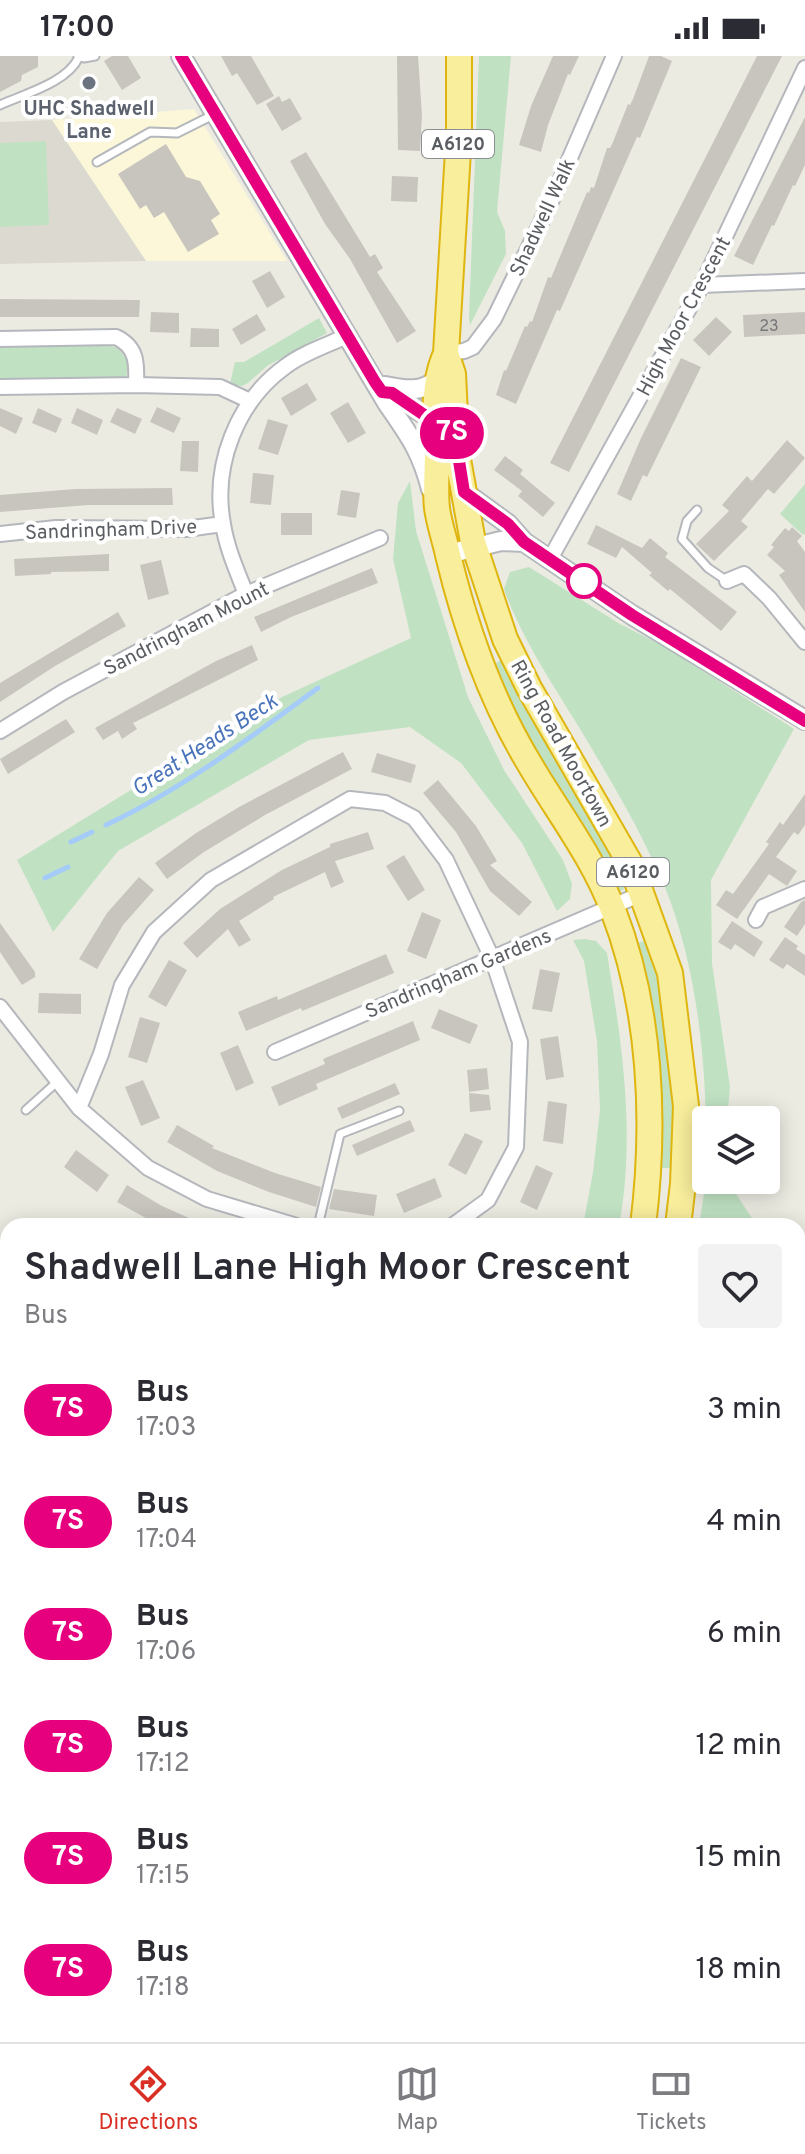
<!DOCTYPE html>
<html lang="en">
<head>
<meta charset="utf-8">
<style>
  body { margin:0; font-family:Overpass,sans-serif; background:#f2f2f3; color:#2b2b33; height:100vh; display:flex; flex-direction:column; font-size:30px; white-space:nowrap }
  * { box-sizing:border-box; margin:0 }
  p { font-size:26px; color:#7c7c81 }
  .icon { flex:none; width:44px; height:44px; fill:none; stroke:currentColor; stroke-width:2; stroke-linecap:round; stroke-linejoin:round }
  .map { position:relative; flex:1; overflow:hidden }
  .drawer { position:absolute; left:0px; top:1162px; width:806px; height:824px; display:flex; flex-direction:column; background:#fff; border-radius:24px 24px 0 0; box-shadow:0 4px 20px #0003 }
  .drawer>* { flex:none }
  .badge { padding:0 16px; border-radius:26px; font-size:28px; line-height:52px }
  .controls { position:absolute; left:692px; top:1050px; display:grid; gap:16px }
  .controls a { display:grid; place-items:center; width:88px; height:88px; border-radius:8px; background:#fff; box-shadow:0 4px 20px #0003; font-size:40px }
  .map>.badge { position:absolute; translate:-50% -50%; box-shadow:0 0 0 4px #fff }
  .round { display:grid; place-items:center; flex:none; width:84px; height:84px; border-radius:8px; background:#f2f2f3 }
  .headline { display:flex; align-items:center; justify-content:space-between; height:136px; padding:0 24px }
  h1 { font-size:38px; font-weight:600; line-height:60px }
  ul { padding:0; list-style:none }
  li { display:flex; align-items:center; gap:24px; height:112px; padding:0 24px }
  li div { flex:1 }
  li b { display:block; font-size:30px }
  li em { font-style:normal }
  li .badge { min-width:88px; font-weight:700; text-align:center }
  .status { display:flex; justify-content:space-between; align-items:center; height:56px; padding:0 40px; background:#fff; direction:ltr }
  .status svg { height:22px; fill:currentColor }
  .tab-bar { display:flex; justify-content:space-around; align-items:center; height:112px; border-top:2px solid #e1e1e2; background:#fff; font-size:22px; color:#7c7c81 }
  .tab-bar a { display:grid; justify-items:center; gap:4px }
  .tab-bar .selected { color:#d93025 }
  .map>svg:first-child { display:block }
  .commercial { fill:#fbf7d8 }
  .education { fill:#dcdad0 }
  .green { fill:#c0e2c3 }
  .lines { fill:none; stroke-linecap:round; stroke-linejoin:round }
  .stream { stroke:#a5cbf9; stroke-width:5 }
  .building { fill:#c8c5bf }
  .service-casing { stroke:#b4b7bc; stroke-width:11 }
  .minor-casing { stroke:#b4b7bc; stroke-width:18 }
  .tertiary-casing { stroke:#b4b7bc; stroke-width:22 }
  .trunk-casing { stroke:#dfb50f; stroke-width:28 }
  .service { stroke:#fff; stroke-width:7 }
  .minor { stroke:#fff; stroke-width:14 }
  .tertiary { stroke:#fff; stroke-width:18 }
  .trunk { stroke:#f8ee9c; stroke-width:24 }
  .line-casing { stroke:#fff; stroke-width:18 }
  .line { stroke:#e6007e; stroke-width:12 }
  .worship-dot { fill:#6b7280; stroke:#fff; stroke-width:3 }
  .stop-dot { fill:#fff; stroke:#e6007e; stroke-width:4 }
  .labels { text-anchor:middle; stroke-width:8; stroke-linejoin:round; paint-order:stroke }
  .number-label { font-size:16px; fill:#767779 }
  .shield { fill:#fff; stroke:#8c8e91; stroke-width:2 }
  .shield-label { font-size:18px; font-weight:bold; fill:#5a5d62 }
  .worship-label { font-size:20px; font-weight:bold; fill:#5b616d; stroke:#fff }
  .street-label { font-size:20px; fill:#5a5d62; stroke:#fff }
  .water-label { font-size:22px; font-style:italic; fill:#4a74ba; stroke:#fff }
</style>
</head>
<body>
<div class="status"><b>17:00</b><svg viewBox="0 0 49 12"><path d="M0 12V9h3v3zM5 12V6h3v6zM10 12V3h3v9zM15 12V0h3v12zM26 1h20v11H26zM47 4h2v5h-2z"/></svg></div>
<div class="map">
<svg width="805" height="1986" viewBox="0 0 805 1986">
  <rect width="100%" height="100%" fill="#ecebe2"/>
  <path class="commercial" d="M194,53L287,205H146L52,64Z"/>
  <path class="education" d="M52,64L146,205L0,208V66Z
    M136,1978H443L441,1986H133Z"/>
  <path class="green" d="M479,0H511L497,156L505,175L506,198L470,269L469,260Z
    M46,85L49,169L0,171V87Z
    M319,262L327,277L267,310L248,327L242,330L230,328L235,306H244Z
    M100,288L118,292L129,307L126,321L111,324L0,325V289Z
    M410,425L416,475L468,641L504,714L563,804L572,828L570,843L557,855L522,787L461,707L410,671L309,684L118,795L53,876L17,804L282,641L411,582L393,503L398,447Z
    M805,428V477L803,479L780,458Z
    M529,511L620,568L667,592L794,673L711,824L712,907L730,1031L727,1064H706V1081C706,999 695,904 664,829C643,780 616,733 589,688C559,637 524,589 504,533L510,516Z
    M503,603L528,656L559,710L583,743L627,824L623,834L617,835L514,662L496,607Z
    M585,883L596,885L607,897C622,987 636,1079 619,1170H583L593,1116L600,1054L597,985L584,905L573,884Z
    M648,884C669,958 675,1035 674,1112H660L631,889Z
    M706,1124H727L757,1170H699Z
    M0,1344L8,1346V1975L0,1973V1403L7,1377L0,1366Z"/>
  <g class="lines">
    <path class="stream" d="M106,769C182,733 250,682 318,632
      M71,786L92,776
      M45,822L68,811"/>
  </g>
  <path class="building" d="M0,0H38V11L22,19L21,25L0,36Z
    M112,0H128L141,22L122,34L104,5Z
    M221,0H251L274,40L257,49L237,17L232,20Z
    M397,0H418L422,59L420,95L398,94Z
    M553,0H579L570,19L568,18L548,69L541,96L519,89L531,50Z
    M649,0H661L672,5L640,82L637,81L560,255L557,254L516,348L496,339L504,314L506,315L525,270L527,271L530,265L532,266L548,221L551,222L587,136L589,137L591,131L594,132L607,92H610L613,86L628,48L630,49L633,43Z
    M757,0H782L569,416L550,407Z
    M279,40L282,46L290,42L302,63L282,75L266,48Z
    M805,61V109L795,130L793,129L774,170L772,169L753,209L734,200Z
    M166,88L186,121L200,125L220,158L211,164L219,178L188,196L164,156L154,162L146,149L140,153L118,118Z
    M306,96L370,201L375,198L383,212L377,216L416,275L397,287L350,203L325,168L290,105Z
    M392,120L418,121L417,146L391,145Z
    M270,215L285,241L267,252L252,225Z
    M0,243L140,244L139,261H0Z
    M151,256L179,257V277L150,276Z
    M805,256V278L744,281L743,259Z
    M257,258L266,274L241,289L232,273Z
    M716,261L732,276L709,300L693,284Z
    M191,272L219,273V291H190Z
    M681,302L701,311L647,421L643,419L631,445L617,438L641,382Z
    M307,327L317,344L291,360L281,342Z
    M348,346L366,377L348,387L330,357Z
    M157,351L181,362L174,377L150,366Z
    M0,352L23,362L16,378L0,370Z
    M38,352L62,363L56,377L32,367Z
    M77,352L103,364L97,379L71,367Z
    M117,352L142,363L135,378L110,366Z
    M268,363L288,369L278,399L258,393Z
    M787,384L805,402L774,438L768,433L741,465L748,471L714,505L696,488L729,455L722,449L747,420L752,425Z
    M182,385H199L198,416L180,415Z
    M505,400L523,414L520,418L555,447L543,461L518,440L522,435L494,414Z
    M253,417L274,419L271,449L250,447Z
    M172,432L173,449H88L0,456V439L75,433Z
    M341,434L360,437L356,462L337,459Z
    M281,457H312V479H281Z
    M596,469L642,492L650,482L668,497L665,501L737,556L721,575L670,533L668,535L649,519L652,517L622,491L616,502L587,488Z
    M792,471L802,480L797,485L805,496V556L779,519L785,515L767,499L774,491L771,489L785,472L789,475Z
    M109,498V515L51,516V518L15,520L14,503Z
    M161,504L169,538L148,544L140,509Z
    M372,512L378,527L291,561L261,576L254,561Z
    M118,556L126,570L55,610L0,646V627Z
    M252,589L258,604L133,667L137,673L122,683L118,675L103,684L95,672L216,605Z
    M66,663L75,676L8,718L0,703Z
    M343,696L352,713L265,759L204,796L167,823L155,807L196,777L239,751Z
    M377,697L416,709L411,727L371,716Z
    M438,724L476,770L497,805L490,809L532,846L519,860L490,835L456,776L423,737Z
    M805,738V769L798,779L794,776L776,801L797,815L787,830L769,818L737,863L716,849L726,834L733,838L769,788L766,786L780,766L783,769Z
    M368,776L374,793L335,805L344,826L331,832L325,816L273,841L274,843L239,865L251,884L239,891L228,873L197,902L183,887L220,853L282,814L330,791V788Z
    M404,799L425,834L408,845L386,810Z
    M139,821L154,834L123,869L97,913L79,903L107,857Z
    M805,844V868L797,880L784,871L801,846Z
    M422,856L441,864L426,903L407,895Z
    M732,865L763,886L754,901L735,888L731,894L718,886Z
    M0,867L35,916V921L22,929L0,896Z
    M785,881L798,890L796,893L805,899V920L787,908L783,913L769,904Z
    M386,898L394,917L302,955L301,952L246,975L238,956L277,940L278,944Z
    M169,904L187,914L166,951L148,941Z
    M540,913L560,917L552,956L532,953Z
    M39,937L81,938V958L38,957Z
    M439,953L478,969L470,988L431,972Z
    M140,961L160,967L147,1007L128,1001Z
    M413,965L420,984L316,1028L318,1033L279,1050L271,1031L325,1008L323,1003Z
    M558,980L564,1021L546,1024L540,983Z
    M238,989L254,1027L236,1035L220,997Z
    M487,1012L489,1033L469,1036L467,1014Z
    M143,1024L160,1062L141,1070L125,1031Z
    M395,1027L400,1038L342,1063L337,1052Z
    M469,1037L489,1039L491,1054L470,1056Z
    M548,1045L567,1048L563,1088L543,1085Z
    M410,1064L415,1075L357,1100L352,1089Z
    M177,1069L214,1090L212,1092L275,1117L321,1131L316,1151L269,1136L217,1115L167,1086Z
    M465,1077L483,1085L466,1119L448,1109Z
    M76,1094L109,1119L97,1136L64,1111Z
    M536,1109L553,1117L537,1154L520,1146Z
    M435,1122L442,1141L404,1157L396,1138Z
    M127,1129L162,1150L207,1170H160L117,1146Z
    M334,1133L377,1139L374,1160L329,1153Z"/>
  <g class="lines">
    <defs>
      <path id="service" d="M78,0L84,2L95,0
        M0,49C24,38 67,27 79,1
        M97,106L150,76L177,77L213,59
        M697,454L687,465L682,483L708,512L727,525
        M26,1054L57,1026
        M318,1170L340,1078L399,1055"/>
      <path id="minor" d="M702,229L805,225
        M0,283L116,281C137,291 137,307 136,329
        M446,297L464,295L473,291L494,263L550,148L614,0
        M0,331L136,329L220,331L250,345
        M0,478L56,472L186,473L223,468
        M550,503L702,229L805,12
        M727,525L744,518L769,542L805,586
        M246,538C237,515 227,493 223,468C212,409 237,345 286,310C303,297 327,289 347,280
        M0,675L63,636L246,538L380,482
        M756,864L763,851L805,833
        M0,951L79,1052L148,1112L207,1143L297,1170
        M275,996L641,838
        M79,1052L101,998L122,929L154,876L211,824L350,743L385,747L414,762L446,804L492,902L520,986L516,1091L488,1144L452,1170
        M798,1331L805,1328
        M798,1738L805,1739
        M626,1978L629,1986
        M0,1984L14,1986
        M462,1986L466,1978"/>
      <path id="tertiary" d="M181,0L387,347C409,379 421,394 431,433
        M385,330C404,334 423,337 437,323
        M382,336L392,337L445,372
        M464,436L508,468L524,486L632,559L805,664
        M448,498L501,485L524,486"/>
      <path id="trunk" d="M459,0V78L446,297L453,318L457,398L473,486L505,583L529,632L631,809L670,917L686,1050L683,1128L678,1170
        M444,302C432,331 436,366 437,397C437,415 435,434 437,452C439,468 445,484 448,499C465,570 491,644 529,707C557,755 593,801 613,854C651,952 656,1066 643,1170
        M0,1278L8,1280
        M0,1327L8,1329
        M798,1530L805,1531
        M798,1553L805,1554
        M477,1986L478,1978
        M529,1986L531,1978"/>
    </defs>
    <use href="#service" class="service-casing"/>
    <use href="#minor" class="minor-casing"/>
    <use href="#tertiary" class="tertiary-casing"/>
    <use href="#trunk" class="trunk-casing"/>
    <use href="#service" class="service"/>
    <use href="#minor" class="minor"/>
    <use href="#tertiary" class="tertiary"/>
    <use href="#trunk" class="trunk"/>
  </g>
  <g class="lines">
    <defs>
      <path id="line" d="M181,0L375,326L382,336L392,337L455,380L464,436L508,468L524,486L632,559L805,665"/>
    </defs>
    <use href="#line" class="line-casing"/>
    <use href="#line" class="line"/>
  </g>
  <circle class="worship-dot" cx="89" cy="27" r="8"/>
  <circle class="stop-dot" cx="584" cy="525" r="16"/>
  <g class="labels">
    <g class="number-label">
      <text x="769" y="275">23</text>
    </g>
    <g class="shield">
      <rect x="422" y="74" width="72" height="28" rx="6"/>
      <rect x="597" y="802" width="72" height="28" rx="6"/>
    </g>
    <g class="shield-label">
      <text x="458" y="94">A6120</text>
      <text x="633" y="822">A6120</text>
    </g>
    <g class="worship-label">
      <text x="89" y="59">UHC Shadwell<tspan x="89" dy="23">Lane</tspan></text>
    </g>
    <g class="street-label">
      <text transform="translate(542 161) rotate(-65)" y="7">Shadwell Walk</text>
      <text transform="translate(683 260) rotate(-62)" y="7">High Moor Crescent</text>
      <text transform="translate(111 473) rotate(-2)" y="7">Sandringham Drive</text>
      <text transform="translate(186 572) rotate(-27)" y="7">Sandringham Mount</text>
      <text transform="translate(562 687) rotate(61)" y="7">Ring Road Moortown</text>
      <text transform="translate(458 917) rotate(-23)" y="7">Sandringham Gardens</text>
    </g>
    <g class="water-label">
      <text transform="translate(204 688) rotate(-33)" y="8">Great Heads Beck</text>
    </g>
  </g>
</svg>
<div class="controls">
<a><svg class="icon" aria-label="layers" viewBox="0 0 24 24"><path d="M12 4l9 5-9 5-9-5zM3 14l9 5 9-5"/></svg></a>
</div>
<b class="badge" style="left:452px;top:377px;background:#e6007e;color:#fff">7S</b>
<section class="drawer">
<div class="headline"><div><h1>Shadwell Lane High Moor Crescent</h1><p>Bus</p></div><a class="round"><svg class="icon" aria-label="heart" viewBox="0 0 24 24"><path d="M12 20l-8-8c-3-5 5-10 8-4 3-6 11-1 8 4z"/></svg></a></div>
<ul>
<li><span class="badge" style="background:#e6007e;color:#fff">7S</span><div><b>Bus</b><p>17:03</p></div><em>3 min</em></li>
<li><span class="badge" style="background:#e6007e;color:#fff">7S</span><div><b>Bus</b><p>17:04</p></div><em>4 min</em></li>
<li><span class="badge" style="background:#e6007e;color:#fff">7S</span><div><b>Bus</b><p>17:06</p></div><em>6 min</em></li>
<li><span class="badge" style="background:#e6007e;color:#fff">7S</span><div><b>Bus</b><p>17:12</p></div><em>12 min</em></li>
<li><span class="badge" style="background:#e6007e;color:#fff">7S</span><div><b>Bus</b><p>17:15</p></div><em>15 min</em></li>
<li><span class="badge" style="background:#e6007e;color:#fff">7S</span><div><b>Bus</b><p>17:18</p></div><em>18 min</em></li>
</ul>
</section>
</div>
<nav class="tab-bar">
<a class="selected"><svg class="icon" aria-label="directions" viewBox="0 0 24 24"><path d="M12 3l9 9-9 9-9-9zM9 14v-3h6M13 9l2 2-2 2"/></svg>Directions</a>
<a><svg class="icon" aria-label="map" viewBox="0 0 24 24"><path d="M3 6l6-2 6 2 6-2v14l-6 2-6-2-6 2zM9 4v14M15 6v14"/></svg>Map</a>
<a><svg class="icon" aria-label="tickets" viewBox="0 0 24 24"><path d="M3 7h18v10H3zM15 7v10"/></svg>Tickets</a>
</nav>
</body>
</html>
